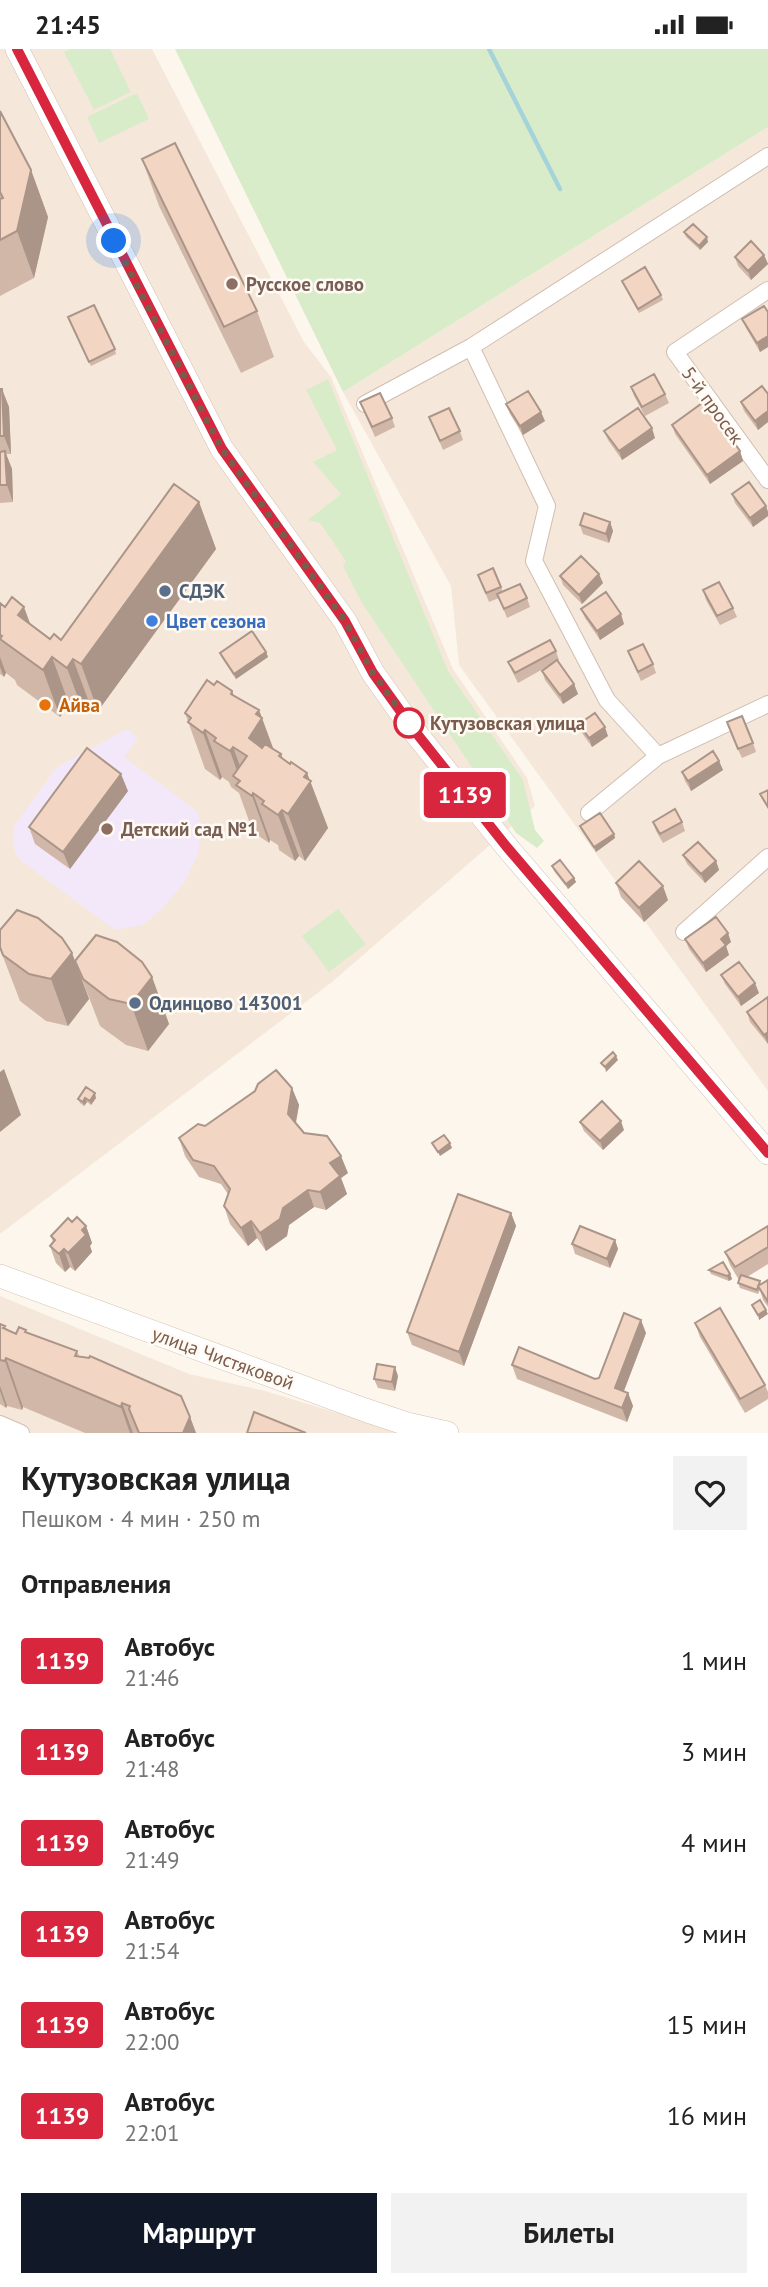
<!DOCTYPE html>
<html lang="ru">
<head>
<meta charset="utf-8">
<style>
  body { margin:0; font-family:"PT Sans",sans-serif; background:#f2f2f2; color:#222; height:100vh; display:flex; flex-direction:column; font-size:26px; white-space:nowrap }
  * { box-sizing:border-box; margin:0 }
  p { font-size:23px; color:#767676 }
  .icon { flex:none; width:38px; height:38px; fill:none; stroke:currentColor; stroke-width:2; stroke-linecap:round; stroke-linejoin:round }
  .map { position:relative; height:1384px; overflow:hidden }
  .sheet { display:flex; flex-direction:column; background:#fff; flex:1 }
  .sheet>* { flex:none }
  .badge { padding:0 14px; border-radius:5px; font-size:24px; line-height:46px }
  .you { position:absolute; width:35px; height:35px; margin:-18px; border:5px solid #fff; border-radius:50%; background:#1a73e8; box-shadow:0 0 0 10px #1a73e833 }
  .map>.badge { position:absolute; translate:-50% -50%; box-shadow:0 0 0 4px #fff }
  h2 { padding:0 21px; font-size:26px; line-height:63px }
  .round { display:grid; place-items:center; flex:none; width:74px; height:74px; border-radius:0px; background:#f2f2f2 }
  .overview { display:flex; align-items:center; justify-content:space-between; height:119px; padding:0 21px }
  h1 { font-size:33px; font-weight:700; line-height:52px }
  .button { display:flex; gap:14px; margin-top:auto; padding:14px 21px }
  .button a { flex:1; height:80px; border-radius:0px; background:#111827; color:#fff; font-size:28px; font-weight:700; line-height:80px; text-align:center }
  .button a+a { background:#f2f2f2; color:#222 }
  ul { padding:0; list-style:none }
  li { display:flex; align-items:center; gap:21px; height:91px; padding:0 21px }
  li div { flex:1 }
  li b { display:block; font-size:26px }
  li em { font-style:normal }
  li .badge { min-width:77px; font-weight:700; text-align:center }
  .status { display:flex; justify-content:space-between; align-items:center; height:49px; padding:0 35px; background:#fff; direction:ltr }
  .status svg { height:19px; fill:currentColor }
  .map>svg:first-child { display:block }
  .residential { fill:#f5e8da }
  .education { fill:#f3e8fa }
  .green { fill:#d8ecc9 }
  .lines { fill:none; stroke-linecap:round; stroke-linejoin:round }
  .stream { stroke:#a5d3da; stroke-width:4.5 }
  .street-casing { stroke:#d1beb0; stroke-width:18 }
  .secondary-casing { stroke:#d6c0b0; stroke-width:24 }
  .street { stroke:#fff; stroke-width:16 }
  .secondary { stroke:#fff; stroke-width:23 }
  .wall { fill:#d1b7a8 }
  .shaded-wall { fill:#aa9588 }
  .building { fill:#f3d5c3; stroke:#aa9588; stroke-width:2 }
  .line-casing { stroke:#fff; stroke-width:16 }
  .line { stroke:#d7263d; stroke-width:10 }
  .walk { stroke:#7a5c4d; stroke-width:7; stroke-dasharray:0 12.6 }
  .education-dot { fill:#8d6e63; stroke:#fffaf3; stroke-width:2.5 }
  .service-dot { fill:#5c6f8a; stroke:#fffaf3; stroke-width:2.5 }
  .shop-dot { fill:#3f7fe0; stroke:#fffaf3; stroke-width:2.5 }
  .food-dot { fill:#e8710a; stroke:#fffaf3; stroke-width:2.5 }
  .stop-dot { fill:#fff; stroke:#d7263d; stroke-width:3.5 }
  .labels { text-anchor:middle; stroke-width:5; stroke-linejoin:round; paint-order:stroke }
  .education-label { font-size:19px; font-weight:bold; fill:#785e54; stroke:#fffaf3; text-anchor:start }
  .street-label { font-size:19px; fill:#7a5c4d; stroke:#fffaf3 }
  .service-label { font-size:19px; font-weight:bold; fill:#4e5e75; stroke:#fffaf3; text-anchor:start }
  .shop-label { font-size:19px; font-weight:bold; fill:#366cbe; stroke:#fffaf3; text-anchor:start }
  .food-label { font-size:19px; font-weight:bold; fill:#c56008; stroke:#fffaf3; text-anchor:start }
  .stop-label { font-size:19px; font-weight:bold; fill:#7a5c4d; stroke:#fffaf3; text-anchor:start }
</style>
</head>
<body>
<div class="status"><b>21:45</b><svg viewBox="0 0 49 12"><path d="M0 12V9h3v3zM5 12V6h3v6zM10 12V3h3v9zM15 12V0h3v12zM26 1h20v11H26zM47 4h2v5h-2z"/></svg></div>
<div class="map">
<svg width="768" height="1384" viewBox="0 0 768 1384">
  <rect width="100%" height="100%" fill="#fdf6ec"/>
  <path class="residential" d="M0,0H152L304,293L331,328L453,620L527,729L535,757L332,933L0,1185Z
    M768,78V1042L459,616L451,537L343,343Z
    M0,1247L189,1325L265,1342L404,1384H0Z"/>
  <path class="education" d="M127,680L138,689L124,708L198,763L201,782L198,805L185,832L164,858L143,876L115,881L20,811L15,803L13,791L14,777L57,718Z"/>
  <path class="green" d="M70,0H110L131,43L94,61L64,3Z
    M175,0H768V78L343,343Z
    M137,44L149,70L99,94L87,68Z
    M328,330L448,622L523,731L535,781L544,792L537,799L516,784L362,554L343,517L346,512L320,474L308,471L341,445L313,413L337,401L306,341Z
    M338,860L366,895L329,923L302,887Z"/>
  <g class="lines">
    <path class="stream" d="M489,0L560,140"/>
    <defs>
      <path id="street" d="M768,241L675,303L768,431
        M471,298L547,457L534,512L607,651L658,707
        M365,355L471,298L768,107
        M589,764L658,707L768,655
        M684,883L768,808
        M0,1375L21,1384"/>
      <path id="secondary" d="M17,0L222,400L345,572L373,624L414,682L506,797L768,1104
        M0,1227L365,1361L407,1375L447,1384"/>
    </defs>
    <use href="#street" class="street-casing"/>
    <use href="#secondary" class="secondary-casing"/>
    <use href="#street" class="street"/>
    <use href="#secondary" class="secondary"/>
  </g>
  <path class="wall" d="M0,62L31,121L48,168L34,229L0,247Z
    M142,110L257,262L274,308L241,324L159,157Z
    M684,183L708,193L700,201L686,188Z
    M764,206L768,215L751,231L738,217L735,208Z
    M622,232L661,246L663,251L639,264Z
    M768,263V298L760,303L746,279L742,270Z
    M70,273L115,300L116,305L91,317Z
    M631,338L665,345L669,354L645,367L634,347Z
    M0,340L9,358L11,405H6L12,420L13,453L0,454Z
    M768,345V373L758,381L744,362L741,353Z
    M360,353L392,369L395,378L375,388Z
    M506,355L545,372L523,386L510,365Z
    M429,368L460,382L463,391L443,401Z
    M672,376L740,402L743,412L710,435L675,385Z
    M604,382L655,389L622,411L608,391Z
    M732,445L766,457L768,463V467L753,478L735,454Z
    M199,453L216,500L98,662L90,656L84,665L69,655L60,668L17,636L15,631L6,624L4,628L0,625V554L50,590L61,591Z
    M610,473L613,482L609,494L583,485L580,476Z
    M493,519L503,543L527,549L530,558L507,569L499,549L489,553L478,526Z
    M560,527L603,534L582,555L563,536Z
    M703,541L733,559L737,568L720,576L706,551Z
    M581,560L624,575L600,591L585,569Z
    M556,602L559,611L557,612L574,635L578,645L563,655L545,631L542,622L552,615L518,634L512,622L508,613Z
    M628,602L653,615L656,624L641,632Z
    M266,603L268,608L236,630L222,609L220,604Z
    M214,636L232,642L233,646L259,661L274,701L281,705L282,710L290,715L307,724L328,779L305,812L299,807L295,812L279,801L278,796L270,791L269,794L253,783L239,744L231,738L229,733L222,728L220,731L205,720L185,664Z
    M579,675L608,687L592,698L582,684Z
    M730,683L753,694L756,703L742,709Z
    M719,712L723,721L691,742L685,732L682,723Z
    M128,742L70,820L35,795L29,778Z
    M653,773H682L685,782L663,794L656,782Z
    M580,777L614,785L615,789L596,803L582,782Z
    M683,806L716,812L719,821L705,834L687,815Z
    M552,817L574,829L576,833L568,840L554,822Z
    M616,834L668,851L644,873L621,848Z
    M0,881L72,904L89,950L68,977L46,972L20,952L0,900Z
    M685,890L731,893L726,897L729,906L706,923L689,900Z
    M75,912L152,928L169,975L148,1002L126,996L100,977Z
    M721,926L759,944L741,957L725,935Z
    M768,948V995L750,973L747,963Z
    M292,1039L299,1056L296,1074L304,1084L348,1124L341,1129L347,1145L326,1161L314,1158L289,1176L287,1187L266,1202L257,1189L248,1197L230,1175L224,1157L228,1145L221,1135L199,1128L185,1107L179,1089Z
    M96,1049L91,1056L87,1053L84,1057L80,1054L78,1050Z
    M580,1073L624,1081L603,1101L584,1082Z
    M511,1164L516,1177L464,1317L412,1296L407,1283Z
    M72,1173L86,1177L92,1194L90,1197L92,1203L75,1222L70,1218L65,1223L56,1214L50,1197L53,1193L51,1187Z
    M768,1177V1215L747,1228L761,1236L768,1231V1258L763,1251L760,1241L758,1245L740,1239L738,1234L739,1231L730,1216L725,1203Z
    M615,1191L618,1200L610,1219L575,1205L572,1195Z
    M709,1221L730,1225L732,1230L729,1232L711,1225Z
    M695,1274L765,1336L768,1343V1350L745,1364L700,1288Z
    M0,1275L5,1277L6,1280L16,1285L27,1284L77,1302L79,1307L190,1368L196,1384H85L23,1358L22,1361L7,1357L6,1359L0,1355Z
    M646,1284L624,1342L628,1344L633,1357L627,1373L517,1330L512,1316L595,1330L599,1329Z
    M398,1327L395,1342L378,1339L374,1330Z"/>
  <path class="shaded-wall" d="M31,121L48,168L34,229L17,182Z
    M707,188L708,193L700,201L699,197Z
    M764,206L768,215L751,231L748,222Z
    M768,287V298L760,303L757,294Z
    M2,340L9,358L11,405L4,387Z
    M768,362V373L758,381L755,372Z
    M541,363L545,372L523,386L520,377Z
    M652,379L655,389L622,411L619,402Z
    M5,402L12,420L13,453L7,436Z
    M740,402L743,412L710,435L707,426Z
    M199,453L216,500L98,662L81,615Z
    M766,457L768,463V467L753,478L750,469Z
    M610,473L613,482L609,494L606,485Z
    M599,525L603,534L582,555L579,546Z
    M24,558L41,604L18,566Z
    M621,565L624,575L600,591L597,582Z
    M266,603L268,608L236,630L234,625Z
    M0,608L6,624L4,628L0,618Z
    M52,608L69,655L60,668L43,621Z
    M73,610L90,656L84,665L67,619Z
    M574,635L578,645L563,655L560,646Z
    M232,642L249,689L256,665L259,661L279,716L249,690L231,645Z
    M605,678L608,687L592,698L589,689Z
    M205,681L222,728L220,731L203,684Z
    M233,698L250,744L244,742L230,702Z
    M281,705L297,751L304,728L307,724L328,779L305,812L288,765L279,707Z
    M719,712L723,721L691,742L688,732Z
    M121,725L128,742L70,820L63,803Z
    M253,744L270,791L269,794L252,747Z
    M282,761L299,807L295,812L278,766Z
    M614,785L615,789L596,803L594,798Z
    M716,812L719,821L705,834L701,825Z
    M574,829L576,833L568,840L566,835Z
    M663,837L668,851L644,873L639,859Z
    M728,884L731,893L726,897L729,906L706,923L703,914L721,890Z
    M72,904L89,950L68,977L51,930Z
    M152,928L169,975L148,1002L131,955Z
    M755,934L759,944L741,957L738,948Z
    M768,983V995L764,986Z
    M616,1007L618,1011L606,1023L605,1018Z
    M4,1020L21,1066L0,1083V1023Z
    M292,1039L299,1056L294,1082L288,1065Z
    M95,1044L96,1049L91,1056L90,1052Z
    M85,1049L87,1053L84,1057L83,1053Z
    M621,1072L624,1081L603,1101L600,1092Z
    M450,1094L452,1099L440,1107L438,1103Z
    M341,1107L348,1124L341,1129L347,1145L326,1161L320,1143L330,1114Z
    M308,1141L314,1158L289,1176L287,1187L266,1202L260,1184L283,1159Z
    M511,1164L516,1177L464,1317L459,1303Z
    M251,1172L257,1189L248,1197L241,1179Z
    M86,1177L92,1194L90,1197L92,1203L75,1222L68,1204L82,1181Z
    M615,1191L618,1200L610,1219L607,1210Z
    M64,1200L70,1218L65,1223L59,1205Z
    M730,1225L732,1230L729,1232L727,1227Z
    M766,1261L768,1265L759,1271L758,1266Z
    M641,1271L646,1284L620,1352L615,1339Z
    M6,1309L23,1358L22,1361L5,1312Z
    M395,1318L398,1327L395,1342L392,1333Z
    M0,1337L7,1357L6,1359L0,1342Z
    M628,1344L633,1357L627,1373L622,1359Z
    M122,1354L133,1384H130L121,1358Z
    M190,1368L196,1384H183Z"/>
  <path class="building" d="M0,62L31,121L17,182L0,191V150L3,149L0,143Z
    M175,94L257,262L224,278L142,110Z
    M693,175L707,188L699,197L684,183Z
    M751,192L764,206L748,222L735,208Z
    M645,218L661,246L638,260L622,232Z
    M94,256L115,300L89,313L68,268Z
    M764,257L768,263V287L757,294L742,270Z
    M654,325L665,345L642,358L631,338Z
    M762,337L768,345V362L755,372L741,353Z
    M0,340H2L4,387H0Z
    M528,342L541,363L520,377L506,355Z
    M380,344L392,369L372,378L360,353Z
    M705,352L740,402L707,426L672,376Z
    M449,359L460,382L440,392L429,368Z
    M638,359L652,379L619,402L604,382Z
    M5,402L7,436H0V403Z
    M749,433L766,457L750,469L732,445Z
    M174,435L199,453L81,615L73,610L67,619L52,608L43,621L0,590L2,587L0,586V554L5,558L12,548L24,558L18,566L50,590L54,585L61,591Z
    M584,464L610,473L606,485L580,476Z
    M581,507L599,525L579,546L560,527Z
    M493,519L501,538L486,544L478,526Z
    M719,533L733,559L717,567L703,541Z
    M520,535L527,549L504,560L497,545Z
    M606,543L621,565L597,582L581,560Z
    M252,582L266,603L234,625L220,604Z
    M550,591L556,602L515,624L508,613Z
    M643,595L653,615L638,623L628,602Z
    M557,611L574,635L560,646L542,622Z
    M207,631L214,636L217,632L232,642L231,645L259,661L256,665L262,669L249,689L262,699L265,695L281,705L279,707L290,715L291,713L307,724L304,728L311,732L288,765L282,761L278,766L262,755L264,752L253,744L252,747L236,736L240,732L233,727L247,707L233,698L230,702L214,692L216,689L205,681L203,684L188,673L191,669L185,664Z
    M595,664L605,678L589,689L579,675Z
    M742,667L753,694L738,700L727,673Z
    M87,699L121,725L63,803L29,778Z
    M713,702L719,712L688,732L682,723Z
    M768,741V758L760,745Z
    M675,760L682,773L660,785L653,773Z
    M600,764L614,785L594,798L580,777Z
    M698,793L716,812L701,825L683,806Z
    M560,811L574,829L566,835L552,817Z
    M639,812L663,837L639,859L616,834Z
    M17,861L38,869L62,889L72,904L51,930L29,925L3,906L0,898V881Z
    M716,868L728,884L721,890L726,896L703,914L685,890Z
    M96,886L117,893L142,913L152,928L131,955L109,950L83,930L75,912Z
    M739,913L755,934L738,948L721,926Z
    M768,948V983L764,986L747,963Z
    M613,1003L616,1007L605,1018L601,1014Z
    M276,1021L292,1039L288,1065L304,1084L327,1087L341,1107L330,1114L340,1127L320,1143L308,1141L283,1159L280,1170L260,1184L251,1172L241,1179L224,1157L230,1140L214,1117L193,1111L179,1089L198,1075L205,1077L255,1042L258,1035Z
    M86,1038L95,1044L90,1052L85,1049L83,1053L78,1050Z
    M602,1052L621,1072L600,1092L580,1073Z
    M444,1086L450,1094L438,1103L432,1094Z
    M458,1145L511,1164L459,1303L407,1283Z
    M77,1168L86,1177L82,1181L86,1186L68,1204L64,1200L59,1205L50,1197L55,1191L51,1187L68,1169L72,1173Z
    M580,1177L615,1191L607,1210L572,1195Z
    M768,1177V1198L735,1218L725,1203Z
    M723,1213L730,1225L727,1227L709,1221Z
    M741,1226L760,1232L757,1241L738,1234Z
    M768,1231V1253L758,1237Z
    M760,1251L766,1261L758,1266L752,1256Z
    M720,1259L765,1336L740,1350L695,1274Z
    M624,1264L641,1271L615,1339L628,1344L622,1359L512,1316L519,1298L595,1330L599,1329Z
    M0,1275L5,1277L3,1279L16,1285L19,1278L26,1281L25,1283L77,1302L75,1307L89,1309L90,1307L181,1347L190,1368L183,1384H139L129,1360L130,1357L122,1354L121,1358L6,1309L5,1312L0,1311Z
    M377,1315L395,1318L392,1333L374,1330Z
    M254,1363L306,1384H247Z"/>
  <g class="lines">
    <defs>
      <path id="line" d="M17,0L222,400L345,572L373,624L414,681L506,797L768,1104"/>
    </defs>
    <use href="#line" class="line-casing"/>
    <use href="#line" class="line"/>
    <path class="walk" d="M114,192L222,400L345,572L373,624L409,674"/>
  </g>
  <g class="education-dot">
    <circle cx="232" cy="235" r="7"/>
    <circle cx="107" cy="780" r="7"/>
  </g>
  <g class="service-dot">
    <circle cx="165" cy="542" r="7"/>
    <circle cx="135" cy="954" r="7"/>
  </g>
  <circle class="shop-dot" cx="152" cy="572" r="7"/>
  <circle class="food-dot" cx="45" cy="656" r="7"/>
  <circle class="stop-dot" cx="409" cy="674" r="14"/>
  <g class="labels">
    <g class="education-label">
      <text x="246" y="242">Русское слово</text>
      <text x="121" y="787">Детский сад №1</text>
    </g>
    <g class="street-label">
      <text transform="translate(713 356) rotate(54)" y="7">5-й просек</text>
      <text transform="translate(223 1309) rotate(20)" y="7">улица Чистяковой</text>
    </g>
    <g class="service-label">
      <text x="179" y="549">СДЭК</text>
      <text x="149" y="961">Одинцово 143001</text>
    </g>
    <g class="shop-label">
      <text x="166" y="579">Цвет сезона</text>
    </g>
    <g class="food-label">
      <text x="59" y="663">Айва</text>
    </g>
    <g class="stop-label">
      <text x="430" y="681">Кутузовская улица</text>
    </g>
  </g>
</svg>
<div class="you" style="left:114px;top:192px"></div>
<b class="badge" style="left:465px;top:746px;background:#d7263d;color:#fff">1139</b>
</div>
<section class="sheet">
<div class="overview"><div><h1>Кутузовская улица</h1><p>Пешком · 4 мин · 250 m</p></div><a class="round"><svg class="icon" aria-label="heart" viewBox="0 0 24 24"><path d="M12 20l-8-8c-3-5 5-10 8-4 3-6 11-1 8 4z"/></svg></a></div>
<h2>Отправления</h2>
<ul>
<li><span class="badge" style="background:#d7263d;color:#fff">1139</span><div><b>Автобус</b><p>21:46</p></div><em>1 мин</em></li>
<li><span class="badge" style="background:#d7263d;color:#fff">1139</span><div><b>Автобус</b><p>21:48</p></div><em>3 мин</em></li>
<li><span class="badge" style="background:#d7263d;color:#fff">1139</span><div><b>Автобус</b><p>21:49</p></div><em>4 мин</em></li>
<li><span class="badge" style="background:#d7263d;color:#fff">1139</span><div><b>Автобус</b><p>21:54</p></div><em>9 мин</em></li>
<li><span class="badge" style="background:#d7263d;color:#fff">1139</span><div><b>Автобус</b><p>22:00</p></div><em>15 мин</em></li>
<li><span class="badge" style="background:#d7263d;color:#fff">1139</span><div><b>Автобус</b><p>22:01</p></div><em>16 мин</em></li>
</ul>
<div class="button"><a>Маршрут</a><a>Билеты</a></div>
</section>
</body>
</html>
